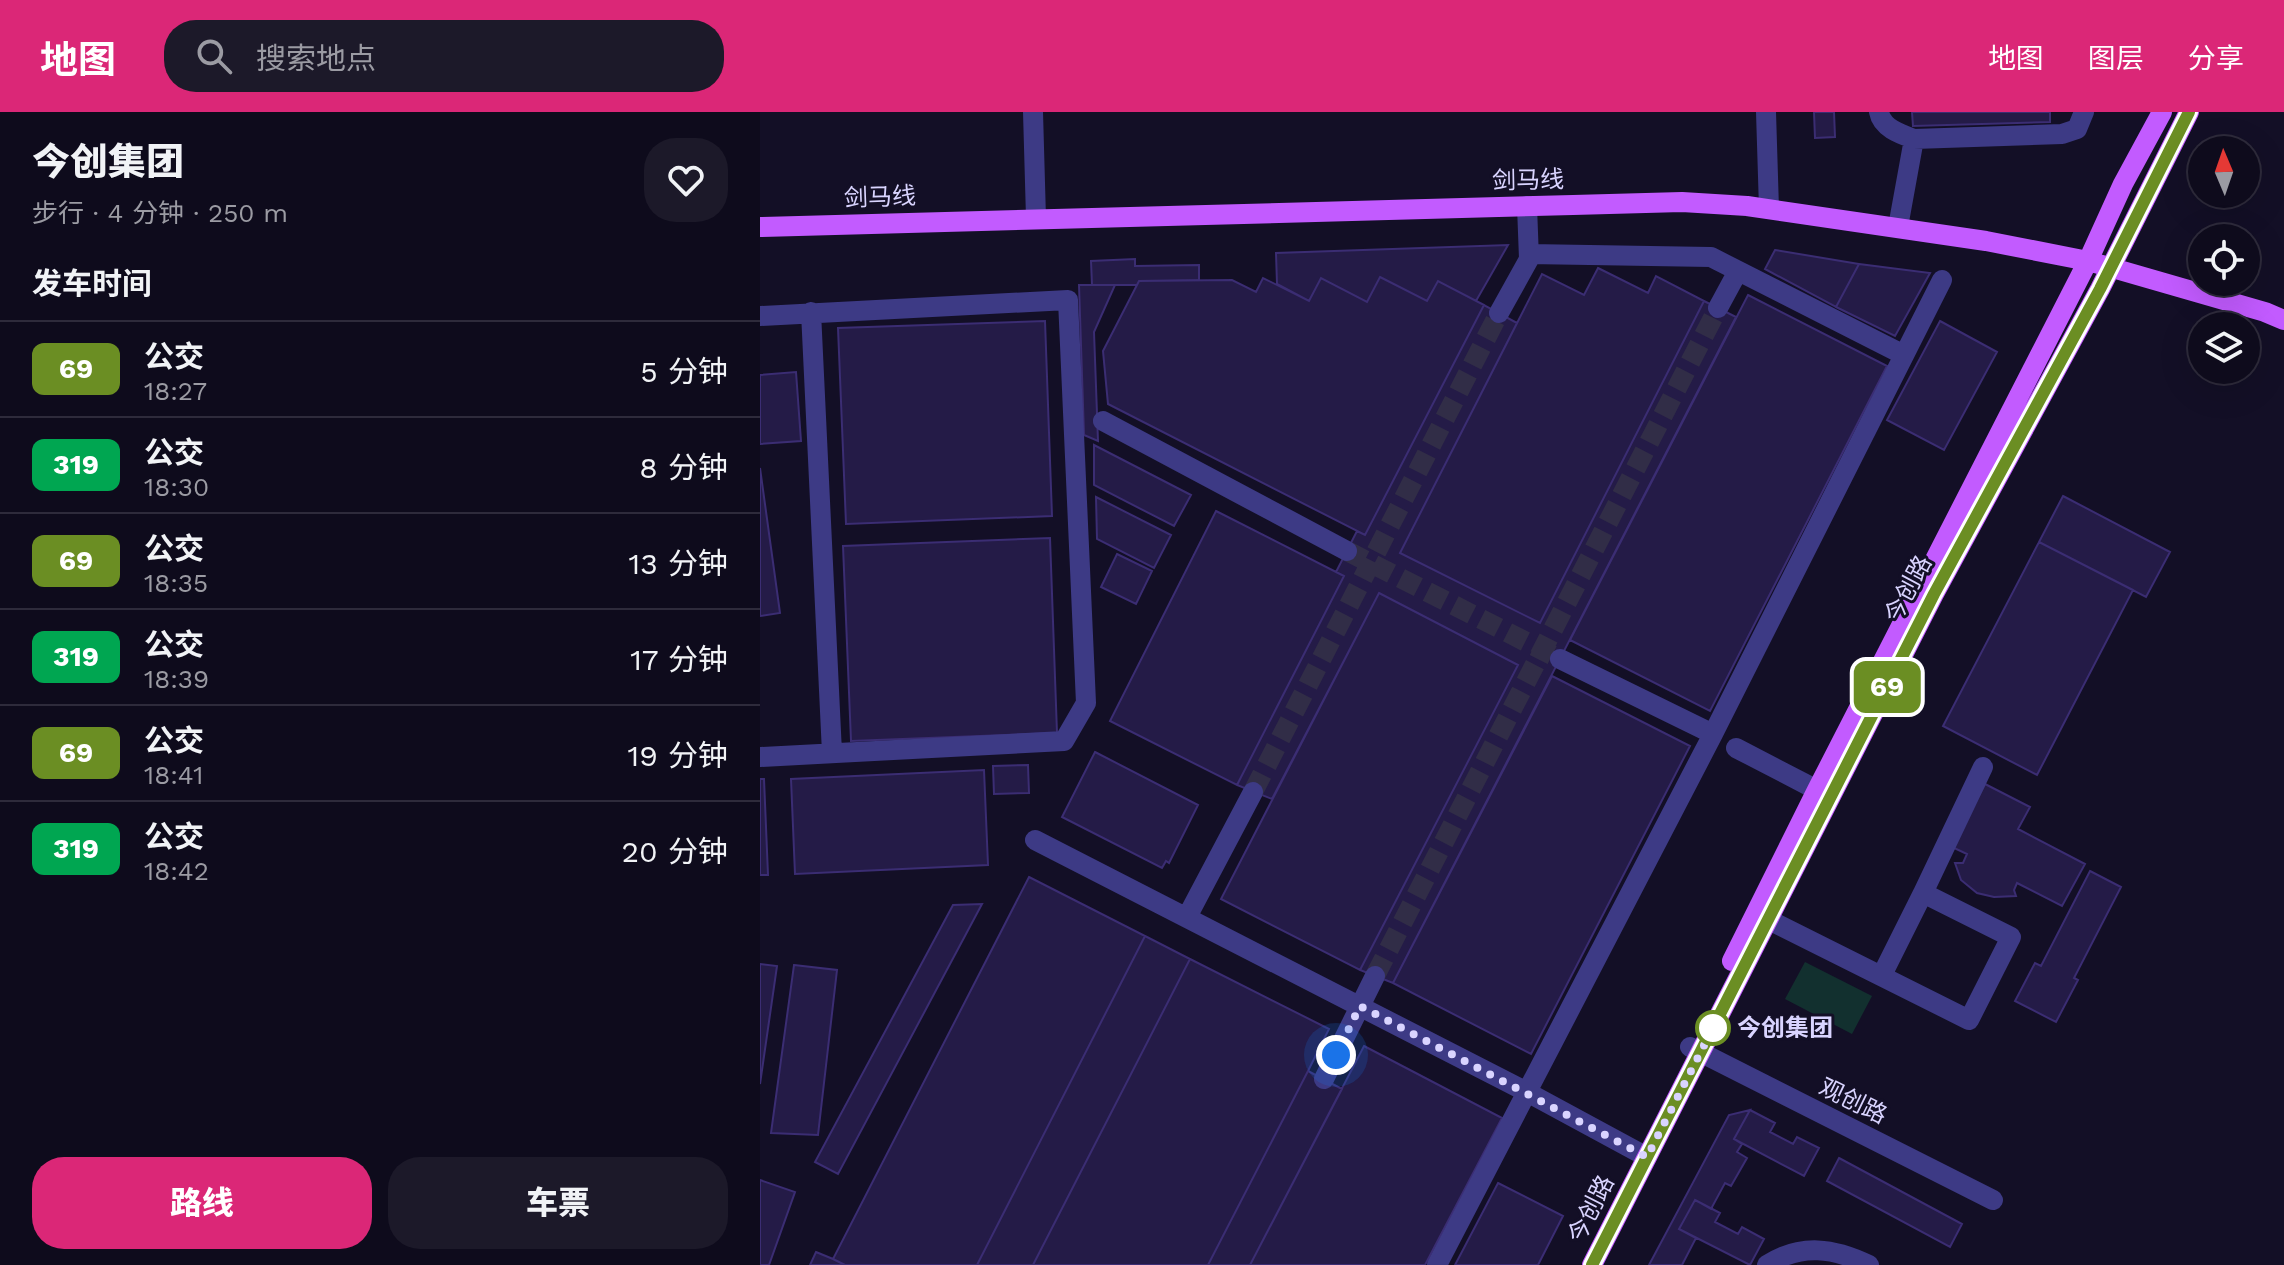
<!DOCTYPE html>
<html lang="zh">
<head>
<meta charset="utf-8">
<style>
  body { margin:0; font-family:"Work Sans","Noto Sans SC",sans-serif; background:#1c1929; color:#f1f3f6; height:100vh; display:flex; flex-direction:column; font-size:30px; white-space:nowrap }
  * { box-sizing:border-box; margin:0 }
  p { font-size:26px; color:#9b9ba3 }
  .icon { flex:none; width:44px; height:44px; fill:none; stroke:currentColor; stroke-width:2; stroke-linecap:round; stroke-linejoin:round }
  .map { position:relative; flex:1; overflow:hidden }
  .details { display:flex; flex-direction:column; background:#0e0b1c; width:760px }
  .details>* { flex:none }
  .badge { padding:0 16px; border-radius:12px; font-size:28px; line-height:52px }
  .needle { width:52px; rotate:358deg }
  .fabs { position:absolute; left:1428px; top:24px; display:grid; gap:16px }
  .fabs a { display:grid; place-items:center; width:72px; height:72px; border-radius:50%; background:#0e0b1c; box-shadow:0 8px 32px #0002,0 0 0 2px #2e2b3b; font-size:40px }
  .you { position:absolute; width:40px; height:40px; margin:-20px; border:6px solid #fff; border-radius:50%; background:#1a73e8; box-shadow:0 0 0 12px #1a73e833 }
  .map>.badge { position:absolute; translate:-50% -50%; box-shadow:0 0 0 4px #fff }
  h2 { padding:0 32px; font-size:30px; line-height:72px }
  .round { display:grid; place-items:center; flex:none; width:84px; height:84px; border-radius:32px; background:#1c1929 }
  .overview { display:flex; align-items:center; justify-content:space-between; height:136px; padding:0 32px }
  h1 { font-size:38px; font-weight:800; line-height:60px }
  .action { display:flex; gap:16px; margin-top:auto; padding:16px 32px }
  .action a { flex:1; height:92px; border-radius:32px; background:#db2777; color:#fff; font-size:32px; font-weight:800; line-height:92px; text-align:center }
  .action a+a { background:#1c1929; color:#f1f3f6 }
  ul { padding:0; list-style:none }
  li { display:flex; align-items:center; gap:24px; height:96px; padding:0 32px; border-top:2px solid #2e2b3b }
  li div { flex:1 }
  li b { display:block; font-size:30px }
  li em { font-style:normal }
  li .badge { min-width:88px; font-weight:700; text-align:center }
  header { display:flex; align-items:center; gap:48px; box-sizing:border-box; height:112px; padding:0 40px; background:#db2777; color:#fff }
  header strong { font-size:38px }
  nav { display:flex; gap:44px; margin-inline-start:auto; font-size:28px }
  .search { width:560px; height:72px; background:#1c1929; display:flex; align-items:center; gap:20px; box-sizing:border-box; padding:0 28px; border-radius:32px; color:#9b9ba3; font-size:30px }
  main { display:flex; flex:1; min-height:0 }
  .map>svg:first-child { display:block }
  .green { fill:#12302f }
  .building { fill:#241b47; stroke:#3b2d73; stroke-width:2 }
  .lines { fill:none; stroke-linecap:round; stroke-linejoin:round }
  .minor-tunnel { stroke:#312d47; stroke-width:20; stroke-dasharray:20 10; stroke-linecap:butt }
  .minor { stroke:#3d3a85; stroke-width:20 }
  .major { stroke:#c25bff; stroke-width:20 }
  .line-casing { stroke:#fff; stroke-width:18 }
  .line { stroke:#6b8e23; stroke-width:12 }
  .walk { stroke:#d9d4ff; stroke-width:8; stroke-dasharray:0 14.4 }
  .stop-dot { fill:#fff; stroke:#6b8e23; stroke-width:4 }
  .labels { text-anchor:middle; stroke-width:6; stroke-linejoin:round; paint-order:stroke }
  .street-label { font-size:24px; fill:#d9d4ff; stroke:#130f26 }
  .stop-label { font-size:24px; font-weight:bold; fill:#d9d4ff; stroke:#130f26; text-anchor:start }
</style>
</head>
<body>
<header>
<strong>地图</strong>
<div class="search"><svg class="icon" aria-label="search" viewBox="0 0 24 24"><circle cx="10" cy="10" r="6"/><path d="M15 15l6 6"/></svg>搜索地点</div>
<nav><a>地图</a><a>图层</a><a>分享</a></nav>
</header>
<main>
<section class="details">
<div class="overview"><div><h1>今创集团</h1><p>步行 · 4 分钟 · 250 m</p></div><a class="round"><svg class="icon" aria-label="heart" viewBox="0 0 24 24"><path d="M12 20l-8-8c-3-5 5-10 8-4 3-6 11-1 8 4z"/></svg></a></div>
<h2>发车时间</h2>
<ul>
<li><span class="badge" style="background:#6b8e23;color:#fff">69</span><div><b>公交</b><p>18:27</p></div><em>5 分钟</em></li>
<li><span class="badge" style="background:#00a651;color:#fff">319</span><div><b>公交</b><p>18:30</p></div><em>8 分钟</em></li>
<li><span class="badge" style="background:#6b8e23;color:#fff">69</span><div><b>公交</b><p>18:35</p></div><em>13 分钟</em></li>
<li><span class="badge" style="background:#00a651;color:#fff">319</span><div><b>公交</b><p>18:39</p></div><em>17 分钟</em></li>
<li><span class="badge" style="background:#6b8e23;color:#fff">69</span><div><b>公交</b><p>18:41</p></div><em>19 分钟</em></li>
<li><span class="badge" style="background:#00a651;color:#fff">319</span><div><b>公交</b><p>18:42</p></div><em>20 分钟</em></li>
</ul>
<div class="action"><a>路线</a><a>车票</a></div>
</section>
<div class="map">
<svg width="1524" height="1153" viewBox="0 0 1524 1153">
  <rect width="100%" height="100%" fill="#130f26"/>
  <path class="green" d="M1045,850L1112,884L1092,922L1025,887Z"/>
  <path class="building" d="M1054,0H1074L1075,25L1055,26Z
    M1152,0H1290V10L1153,14Z
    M748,133L716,189L678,169L667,189L620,165L607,190L561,166L549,189L517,172L516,141Z
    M1015,138L1099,152L1076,195L1005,157Z
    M375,147V154L439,153V168L379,169L377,173H332L331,149Z
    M1099,152L1170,161L1135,224L1076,195Z
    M838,156L888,181L896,164L944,189L780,511L640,441L782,162L824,183Z
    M620,165L667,189L678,169L724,193L605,423L348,292L343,239L379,169L472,168L496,180L503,166L549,189L561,166L607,190Z
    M319,173H355L334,220L338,329L324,323Z
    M988,183L1127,254L950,599L810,528Z
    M944,189L976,205L633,871L600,858L758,553L619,481L512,687L477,673L584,464L576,460L597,419L605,423L724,193L757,211L640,441L780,511Z
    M285,209L292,404L86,412L78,216Z
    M1180,209L1237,240L1184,338L1127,308Z
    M36,260L41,329L0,332V263Z
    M334,333L431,383L414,414L334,373Z
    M0,356L20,501L0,504Z
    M1303,384L1410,440L1386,485L1279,430Z
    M336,385L411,423L394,456L337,427Z
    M456,399L584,464L477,673L350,609Z
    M290,426L297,621L91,629L83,434Z
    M1279,430L1373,478L1277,663L1183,614Z
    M357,442L392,459L376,492L341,475Z
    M619,481L758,553L600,858L461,787Z
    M792,564L930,634L771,942L633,871Z
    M335,640L438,693L409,751L406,749L402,756L302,705Z
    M268,653L269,681L234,682L233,654Z
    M224,658L228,753L35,762L31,667Z
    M0,667H4L8,763H0Z
    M1225,672L1270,695L1258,717L1325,752L1302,794L1257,771L1254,778L1256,784L1234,785L1217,781L1201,768L1195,751H1203L1207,742L1192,735Z
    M1330,759L1361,775L1314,866L1318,868L1296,910L1255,889L1275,851L1281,854Z
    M269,765L385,824L217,1153H85L73,1147Z
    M222,792L78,1062L55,1050L193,793Z
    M385,824L430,847L273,1153H217Z
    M430,847L569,917L548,959L448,1153H273Z
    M0,852L17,854L0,972Z
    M34,853L77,858L58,1023L11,1021Z
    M604,934L742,1006L665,1153H490Z
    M548,959L582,977L490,1153H448Z
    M990,998L1015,1011L1010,1020L1033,1032L1037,1025L1059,1036L1044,1064L974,1027Z
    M990,998L974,1027L982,1032L977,1040L987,1046L971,1074L965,1071L951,1097L935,1088L919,1117L936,1126L922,1153H889L969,1003Z
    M1079,1046L1202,1112L1190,1135L1067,1069Z
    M0,1068L35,1080L9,1153H0Z
    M738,1071L803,1104L778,1153H695Z
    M935,1088L960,1101L955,1110L978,1122L982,1115L1004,1127L990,1153L919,1117Z
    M56,1140L73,1147L85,1153H50Z"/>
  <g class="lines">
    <path class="minor-tunnel" d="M587,439L794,544
      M493,680L739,201
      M615,864L958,196"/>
    <path class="minor" d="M273,0L276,106
      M1006,0L1009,97
      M1119,0C1122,16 1140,22 1154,27L1302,22L1317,17L1324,0
      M1138,115L1154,27
      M769,142L951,145L1144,243
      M958,196L978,159
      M51,200L72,641
      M739,201L769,147L767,94
      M0,204L308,188L326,591L304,629L0,645
      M343,309L587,439
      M800,547L953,622
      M976,636L1057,678
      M275,728L765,979L887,1045
      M1163,781L1223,655
      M427,805L493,680
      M1009,808L1209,908L1251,825L1163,781L1122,863
      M930,935L1233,1088
      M564,967L615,864
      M677,1153L953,622L1182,168
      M1007,1153C1041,1131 1074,1136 1109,1153"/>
    <path class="major" d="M0,115L813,93L922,90L987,94L1226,129L1328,149L1505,200L1524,208
      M972,849L1057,678L1328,149L1363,72L1402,0
      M832,1153L1174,482L1340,177L1429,0"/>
  </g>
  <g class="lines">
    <defs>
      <path id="line" d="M832,1153L1174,482L1340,177L1429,0"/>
    </defs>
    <use href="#line" class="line-casing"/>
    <use href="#line" class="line"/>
    <path class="walk" d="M576,943L600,894L887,1045L953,916"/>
  </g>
  <circle class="stop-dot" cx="953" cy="916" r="16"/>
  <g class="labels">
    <g class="street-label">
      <text transform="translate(768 68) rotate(-1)" y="8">剑马线</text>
      <text transform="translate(120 85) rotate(-2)" y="8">剑马线</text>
      <text transform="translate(1148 477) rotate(-62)" y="8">今创路</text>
      <text transform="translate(1093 989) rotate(26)" y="8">观创路</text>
      <text transform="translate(831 1097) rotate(-63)" y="8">今创路</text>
    </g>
    <g class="stop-label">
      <text x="977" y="924">今创集团</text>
    </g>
  </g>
</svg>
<div class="fabs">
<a><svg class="needle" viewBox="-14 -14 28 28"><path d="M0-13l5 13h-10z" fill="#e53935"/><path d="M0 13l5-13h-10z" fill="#9b9ba3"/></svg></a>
<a><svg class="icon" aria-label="locate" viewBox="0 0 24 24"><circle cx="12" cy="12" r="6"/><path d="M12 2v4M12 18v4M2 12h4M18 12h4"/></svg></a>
<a><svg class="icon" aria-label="layers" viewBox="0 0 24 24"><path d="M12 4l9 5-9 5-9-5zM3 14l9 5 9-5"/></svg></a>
</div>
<div class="you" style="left:576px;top:943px"></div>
<b class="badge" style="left:1127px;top:575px;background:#6b8e23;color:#fff">69</b>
</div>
</main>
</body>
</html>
